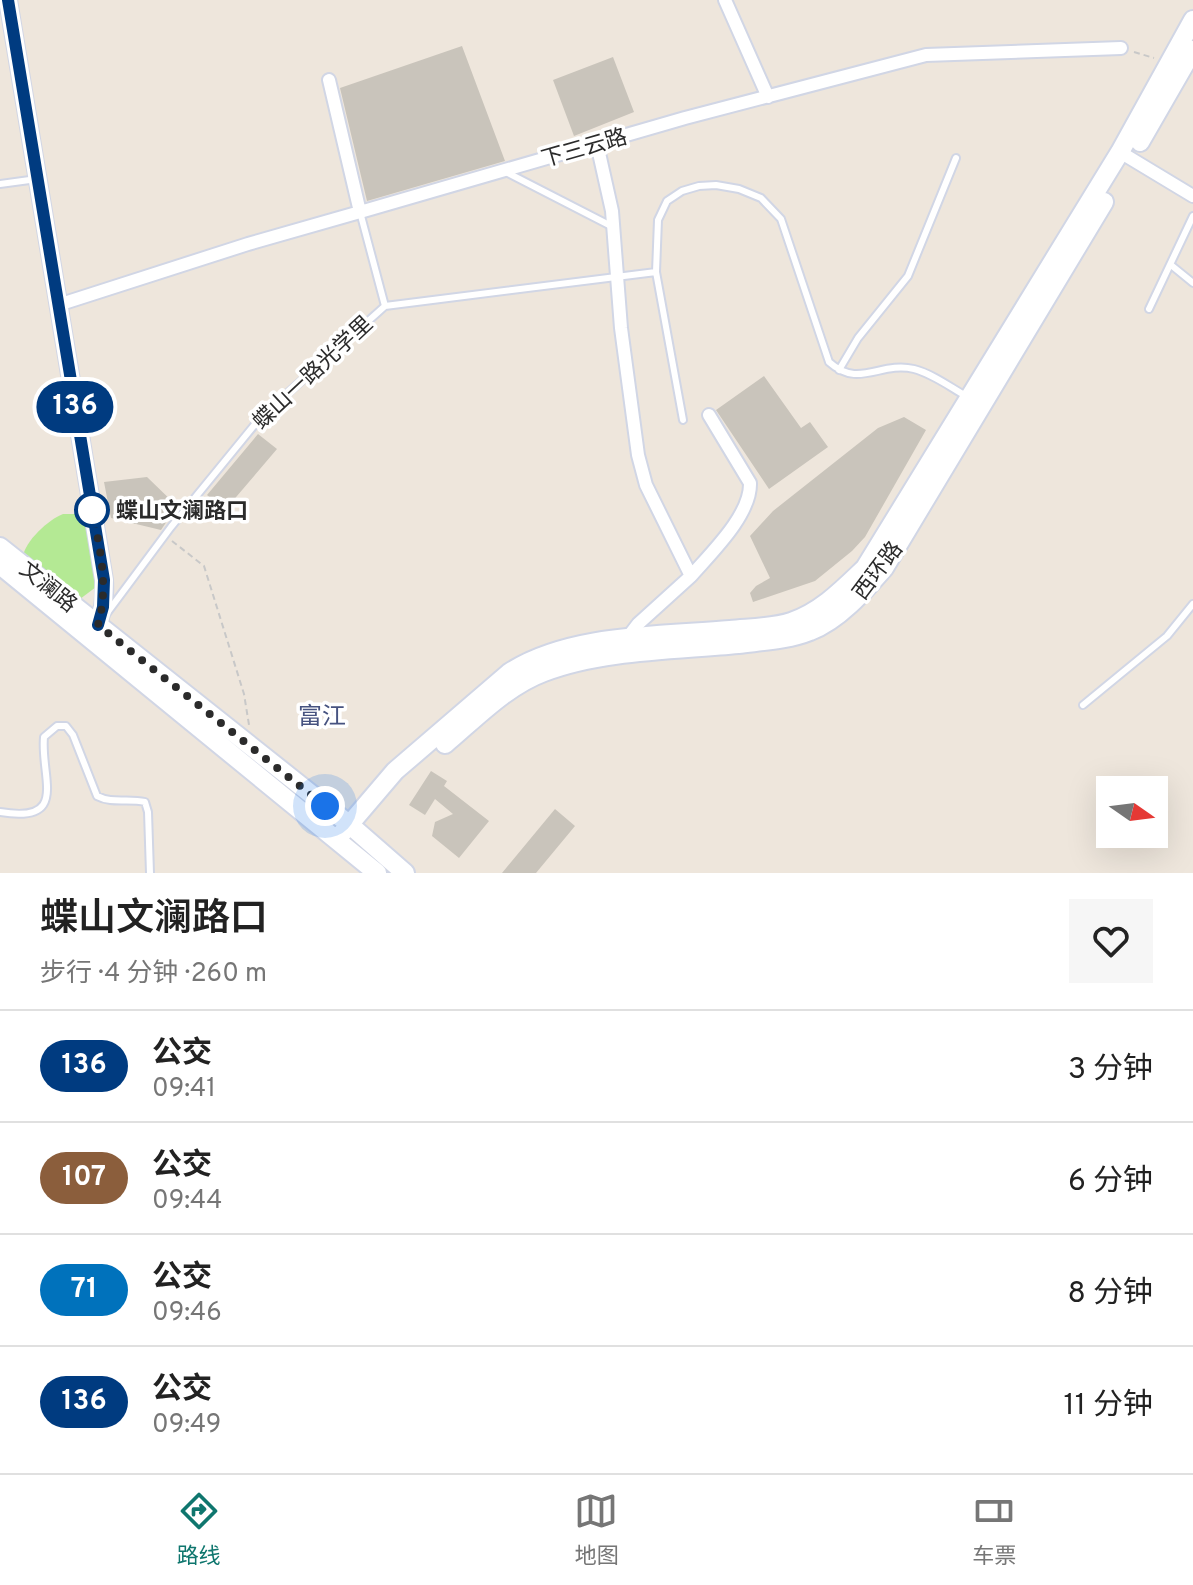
<!DOCTYPE html>
<html lang="zh">
<head>
<meta charset="utf-8">
<style>
  body { margin:0; font-family:Overpass,"Noto Sans SC",sans-serif; background:#f6f6f6; color:#222; height:100vh; display:flex; flex-direction:column; font-size:30px; white-space:nowrap }
  * { box-sizing:border-box; margin:0 }
  p { font-size:26px; color:#767676 }
  .icon { flex:none; width:44px; height:44px; fill:none; stroke:currentColor; stroke-width:2; stroke-linecap:round; stroke-linejoin:round }
  .map { position:relative; height:873px; overflow:hidden }
  .details { display:flex; flex-direction:column; background:#fff; flex:1 }
  .details>* { flex:none }
  .badge { padding:0 16px; border-radius:26px; font-size:28px; line-height:52px }
  .needle { width:52px; rotate:104deg }
  .tools { position:absolute; left:1096px; top:776px; display:grid; gap:16px }
  .tools a { display:grid; place-items:center; width:72px; height:72px; border-radius:0px; background:#fff; box-shadow:0 8px 32px #0002; font-size:40px }
  .you { position:absolute; width:40px; height:40px; margin:-20px; border:6px solid #fff; border-radius:50%; background:#1a73e8; box-shadow:0 0 0 12px #1a73e833 }
  .map>.badge { position:absolute; translate:-50% -50%; box-shadow:0 0 0 4px #fff }
  .round { display:grid; place-items:center; flex:none; width:84px; height:84px; border-radius:0px; background:#f6f6f6 }
  .summary { display:flex; align-items:center; justify-content:space-between; height:136px; padding:0 40px }
  h1 { font-size:38px; font-weight:600; line-height:60px }
  ul { padding:0; list-style:none }
  li { display:flex; align-items:center; gap:24px; height:112px; padding:0 40px; border-top:2px solid #e0e0e0 }
  li div { flex:1 }
  li b { display:block; font-size:30px }
  li em { font-style:normal }
  li .badge { min-width:88px; font-weight:700; text-align:center }
  .tab-bar { display:flex; justify-content:space-around; align-items:center; height:112px; border-top:2px solid #e0e0e0; background:#fff; font-size:22px; color:#767676 }
  .tab-bar a { display:grid; justify-items:center; gap:4px }
  .tab-bar .selected { color:#0f766e }
  .map>svg:first-child { display:block }
  .green { fill:#b4e994 }
  .building { fill:#c9c4bb }
  .lines { fill:none; stroke-linecap:round; stroke-linejoin:round }
  .service-casing { stroke:#d1d6e5; stroke-width:10 }
  .minor-casing { stroke:#d1d6e5; stroke-width:16 }
  .tertiary-casing { stroke:#d1d6e5; stroke-width:20 }
  .secondary-casing { stroke:#d1d6e5; stroke-width:22 }
  .path { stroke:#c8c8c8; stroke-width:2; stroke-dasharray:6 4; stroke-linecap:butt }
  .service { stroke:#fff; stroke-width:6 }
  .minor { stroke:#fff; stroke-width:12 }
  .tertiary { stroke:#fff; stroke-width:16 }
  .secondary { stroke:#fff; stroke-width:18 }
  .line-casing { stroke:#fff; stroke-width:18 }
  .line { stroke:#003b80; stroke-width:12 }
  .walk { stroke:#2b2b2b; stroke-width:8; stroke-dasharray:0 14.4 }
  .stop-dot { fill:#fff; stroke:#003b80; stroke-width:4 }
  .labels { text-anchor:middle; stroke-width:7; stroke-linejoin:round; paint-order:stroke }
  .street-label { font-size:22px; fill:#2b2b2b; stroke:#fff }
  .stop-label { font-size:22px; font-weight:bold; fill:#2b2b2b; stroke:#fff; text-anchor:start }
  .neighbourhood-label { font-size:24px; fill:#475380; stroke:#fff }
</style>
</head>
<body>
<div class="map">
<svg width="1193" height="873" viewBox="0 0 1193 873">
  <rect width="100%" height="100%" fill="#eee6dc"/>
  <path class="green" d="M63,514H82L85,518L99,580L96,587L80,599L74,598L23,557C24,542 49,519 63,514Z"/>
  <path class="building" d="M462,46L505,161L367,201L340,88Z
    M613,57L634,112L574,136L553,80Z
    M764,376L801,428L810,422L828,447L769,489L716,410Z
    M904,417L926,430L865,537L852,551L815,581L753,602L750,593L756,586L770,578L750,536L773,511L878,428Z
    M258,434L277,449L225,510L207,495Z
    M147,477L177,506L161,530L111,518L104,482Z
    M431,771L447,781L444,786L489,821L459,858L432,836L435,822L453,814L435,799L425,815L409,805Z
    M555,809L575,826L536,873H502Z"/>
  <g class="lines">
    <defs>
      <path id="service" d="M506,172L613,227
        M0,184L37,179
        M360,212L385,306
        M1171,265L1193,283
        M1149,309L1193,216
        M839,370L858,338L908,276L956,158
        M683,420L656,272L658,220L667,201L682,191L699,186L716,185L739,189L761,198L781,219L829,362C859,389 880,361 914,369C933,374 950,387 966,396
        M107,613L171,527L261,417L385,306L656,272
        M1083,705L1167,636L1193,604
        M0,812C70,824 40,777 44,737L57,726H66L73,735L97,796C112,804 128,798 145,802L148,812L150,873"/>
      <path id="minor" d="M725,0L768,97
        M329,80L360,212
        M597,144L612,211L621,328L638,455L646,485L691,576L638,624L625,641
        M1120,152L1193,196
        M58,305L248,244L360,212L685,118L926,55L1121,48
        M691,576C711,553 751,515 750,483L709,415"/>
      <path id="tertiary" d="M8,0L104,580C105,597 104,618 92,631"/>
      <path id="secondary" d="M1140,142L1193,50
        M0,547L350,825L405,873
        M0,565L377,873
        M445,744C475,719 506,686 544,672C601,650 676,650 738,644C761,641 788,640 810,631C839,620 864,591 884,568L1104,202
        M337,839L395,771L509,673C568,634 660,636 730,630C750,628 772,628 791,622C821,612 843,589 865,568L1120,152L1193,20"/>
    </defs>
    <use href="#service" class="service-casing"/>
    <use href="#minor" class="minor-casing"/>
    <use href="#tertiary" class="tertiary-casing"/>
    <use href="#secondary" class="secondary-casing"/>
    <path class="path" d="M1134,52L1154,58
      M172,541L204,566L244,694L249,725"/>
    <use href="#service" class="service"/>
    <use href="#minor" class="minor"/>
    <use href="#tertiary" class="tertiary"/>
    <use href="#secondary" class="secondary"/>
  </g>
  <g class="lines">
    <defs>
      <path id="line" d="M8,0L104,580L103,607L98,625"/>
    </defs>
    <use href="#line" class="line-casing"/>
    <use href="#line" class="line"/>
    <path class="walk" d="M92,510C100,548 109,587 98,625L325,806"/>
  </g>
  <circle class="stop-dot" cx="92" cy="510" r="16"/>
  <g class="labels">
    <g class="street-label">
      <text transform="translate(584 147) rotate(-16)" y="8">下三云路</text>
      <text transform="translate(312 372) rotate(-43)" y="8">蝶山一路光学里</text>
      <text transform="translate(877 570) rotate(-53)" y="8">西环路</text>
      <text transform="translate(49 586) rotate(39)" y="8">文澜路</text>
    </g>
    <g class="stop-label">
      <text x="116" y="518">蝶山文澜路口</text>
    </g>
    <g class="neighbourhood-label">
      <text x="322" y="724">富江</text>
    </g>
  </g>
</svg>
<div class="tools">
<a><svg class="needle" viewBox="-14 -14 28 28"><path d="M0-13l5 13h-10z" fill="#e53935"/><path d="M0 13l5-13h-10z" fill="#767676"/></svg></a>
</div>
<div class="you" style="left:325px;top:806px"></div>
<b class="badge" style="left:75px;top:407px;background:#003b80;color:#fff">136</b>
</div>
<section class="details">
<div class="summary"><div><h1>蝶山文澜路口</h1><p>步行 · 4 分钟 · 260 m</p></div><a class="round"><svg class="icon" aria-label="heart" viewBox="0 0 24 24"><path d="M12 20l-8-8c-3-5 5-10 8-4 3-6 11-1 8 4z"/></svg></a></div>
<ul>
<li><span class="badge" style="background:#003b80;color:#fff">136</span><div><b>公交</b><p>09:41</p></div><em>3 分钟</em></li>
<li><span class="badge" style="background:#8b5e3c;color:#fff">107</span><div><b>公交</b><p>09:44</p></div><em>6 分钟</em></li>
<li><span class="badge" style="background:#0072bc;color:#fff">71</span><div><b>公交</b><p>09:46</p></div><em>8 分钟</em></li>
<li><span class="badge" style="background:#003b80;color:#fff">136</span><div><b>公交</b><p>09:49</p></div><em>11 分钟</em></li>
</ul>
</section>
<nav class="tab-bar">
<a class="selected"><svg class="icon" aria-label="directions" viewBox="0 0 24 24"><path d="M12 3l9 9-9 9-9-9zM9 14v-3h6M13 9l2 2-2 2"/></svg>路线</a>
<a><svg class="icon" aria-label="map" viewBox="0 0 24 24"><path d="M3 6l6-2 6 2 6-2v14l-6 2-6-2-6 2zM9 4v14M15 6v14"/></svg>地图</a>
<a><svg class="icon" aria-label="tickets" viewBox="0 0 24 24"><path d="M3 7h18v10H3zM15 7v10"/></svg>车票</a>
</nav>
</body>
</html>
